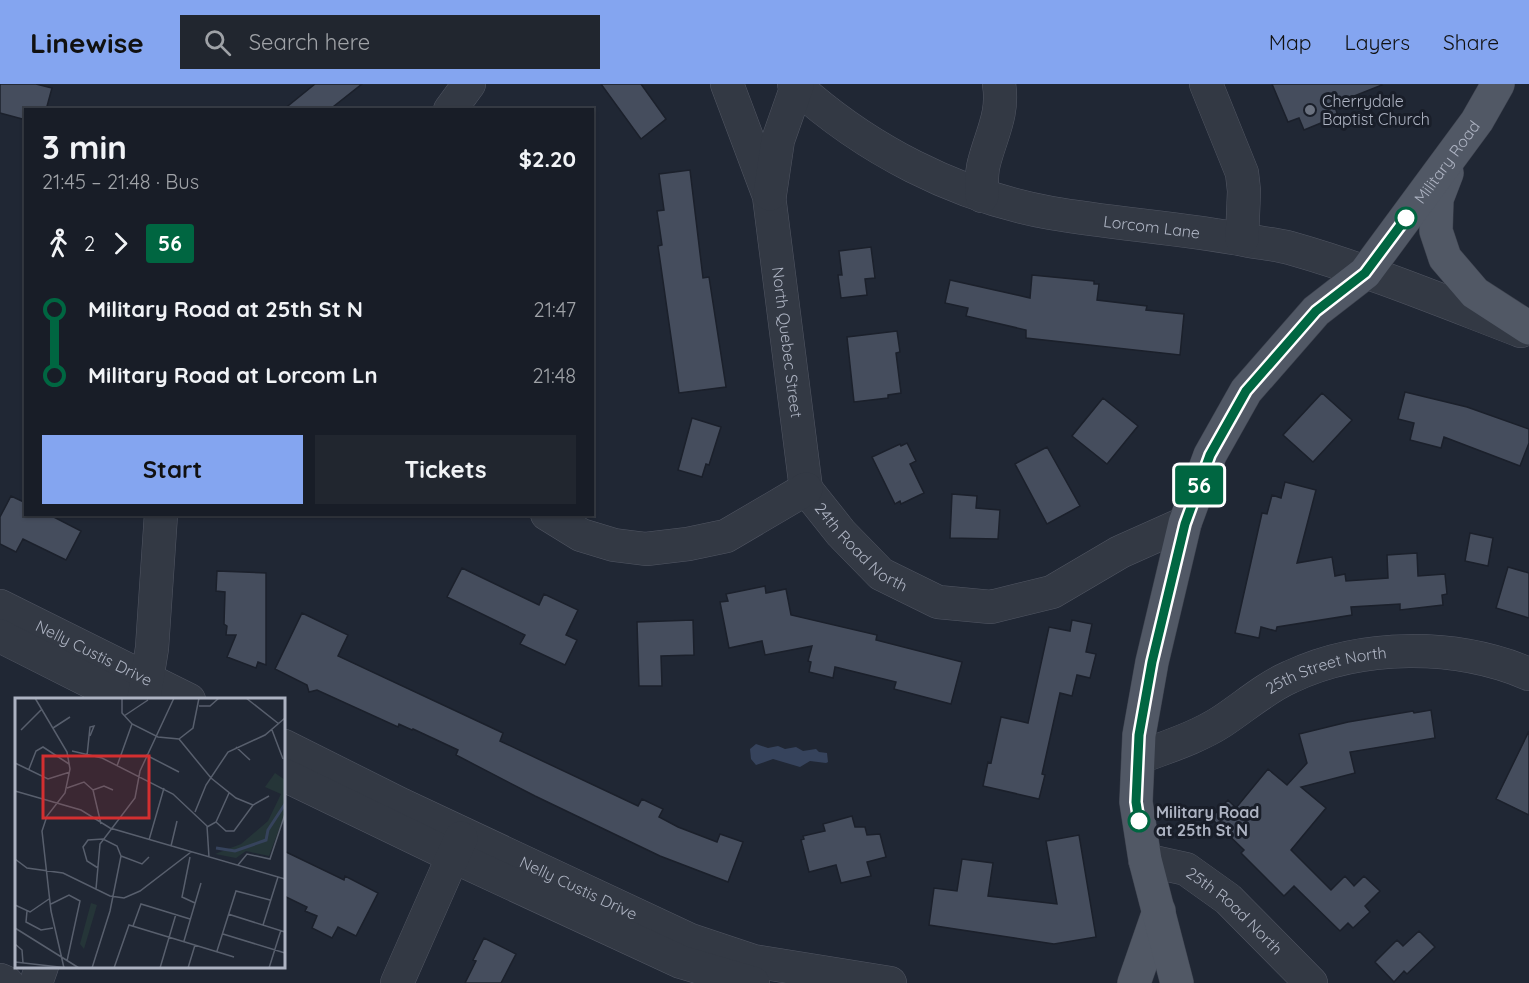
<!DOCTYPE html>
<html lang="en">
<head>
<meta charset="utf-8">
<style>
  body { margin:0; font-family:Quicksand,sans-serif; background:#21262f; color:#f1f3f6; height:100vh; display:flex; flex-direction:column; font-size:22px; white-space:nowrap }
  * { box-sizing:border-box; margin:0 }
  p { font-size:20px; color:#9fa2a7 }
  .icon { flex:none; width:33px; height:33px; fill:none; stroke:currentColor; stroke-width:2; stroke-linecap:round; stroke-linejoin:round }
  .map { position:relative; flex:1; overflow:hidden }
  .sheet { position:absolute; left:24px; top:24px; width:570px; height:408px; display:flex; flex-direction:column; background:#181d27; border-radius:0px; box-shadow:0 2px 4px #0004,0 0 0 2px #363b44 }
  .sheet>* { flex:none }
  .badge { padding:0 12px; border-radius:4px; font-size:21px; line-height:39px }
  .map>.badge { position:absolute; translate:-50% -50%; box-shadow:0 0 0 3px #fff }
  .legs { display:flex; align-items:center; gap:9px; height:66px; padding:0 18px; font-size:20px }
  .legs p { margin-inline-start:auto }
  .summary { display:flex; align-items:center; justify-content:space-between; height:102px; padding:0 18px }
  h1 { font-size:33px; font-weight:800; line-height:45px }
  .primary-button { display:flex; gap:12px; margin-top:auto; padding:12px 18px }
  .primary-button a { flex:1; height:69px; border-radius:0px; background:#84a5f0; color:#111; font-size:24px; font-weight:800; line-height:69px; text-align:center }
  .primary-button a+a { background:#21262f; color:#f1f3f6 }
  ul { padding:0 18px; list-style:none }
  li { display:flex; align-items:center; gap:21px; height:66px; font-size:22px }
  li i { display:grid; place-items:center; width:9px; height:100%; margin:0 8px; background:currentColor }
  li i::after { content:''; width:15px; height:15px; margin:-8px; border:4px solid; border-radius:50%; background:#181d27 }
  li p { margin-inline-start:auto }
  li:first-child i { background:linear-gradient(#0000 50%,currentColor 0) }
  li:last-child i { background:linear-gradient(currentColor 50%,#0000 0) }
  header { display:flex; align-items:center; gap:36px; box-sizing:border-box; height:84px; padding:0 30px; background:#84a5f0; color:#111 }
  header strong { font-size:28px }
  nav { display:flex; gap:33px; margin-inline-start:auto; font-size:21px }
  .search { width:420px; height:54px; background:#21262f; display:flex; align-items:center; gap:15px; box-sizing:border-box; padding:0 21px; border-radius:0px; color:#9fa2a7; font-size:22px }
  .map>svg:first-child { display:block }
  .water { fill:#36435c }
  .building { fill:#454d5d; stroke:#1b202b; stroke-width:1.5 }
  .lines { fill:none; stroke-linecap:round; stroke-linejoin:round }
  .minor-casing { stroke:#515663; stroke-width:34 }
  .major-casing { stroke:#3d424e; stroke-width:34 }
  .minor { stroke:#333944; stroke-width:33 }
  .major { stroke:#515865; stroke-width:33 }
  .line-1-casing { stroke:#fff; stroke-width:14 }
  .line-1 { stroke:#006641; stroke-width:9 }
  .worship-dot { fill:#6b7280; stroke:#191e29; stroke-width:2 }
  .stop-1-dot { fill:#fff; stroke:#006641; stroke-width:3 }
  .labels { text-anchor:middle; stroke-width:6; stroke-linejoin:round; paint-order:stroke }
  .poi-label { font-size:16px; fill:#adb3c2; stroke:#191e29; text-anchor:start }
  .street-label { font-size:16px; fill:#adb3c2; stroke:#191e29 }
  .stop-label { font-size:16px; font-weight:bold; fill:#adb3c2; stroke:#191e29; text-anchor:start }
  .inset-river { fill:none; stroke:#36435c; stroke-width:3 }
  .inset-road { fill:none; stroke:#585f6d; stroke-width:1.5 }
  .view { fill:#d42f30; fill-opacity:0.15; stroke:#d42f30; stroke-width:3 }
  .inset-edge { fill:none; stroke:#adb3c2; stroke-width:3 }
</style>
</head>
<body>
<header>
<strong>Linewise</strong>
<div class="search"><svg class="icon" aria-label="search" viewBox="0 0 24 24"><circle cx="10" cy="10" r="6"/><path d="M15 15l6 6"/></svg>Search here</div>
<nav><a>Map</a><a>Layers</a><a>Share</a></nav>
</header>
<div class="map">
<svg width="1529" height="899" viewBox="0 0 1529 899">
  <rect width="100%" height="100%" fill="#202734"/>
  <path class="water" d="M756,660L768,664L778,662L785,665L796,663L803,667L816,665L819,668L827,669L828,678L826,679L810,677L800,683L773,675L756,681L751,675L750,665Z"/>
  <path class="building" d="M0,0H36L52,4L46,26H26V36L0,29Z
    M315,0H362L329,26H283Z
    M601,0H641L666,35L641,55Z
    M1272,0H1381L1382,1L1334,20L1338,32L1304,46L1299,34L1288,38Z
    M690,86L703,194L709,193L726,303L679,309L658,162L662,161L657,127L664,126L659,90Z
    M871,163L875,194L865,195L867,211L841,214L838,191H842L839,167Z
    M1032,191L1094,197V200H1099L1097,216L1147,222L1146,226L1184,230L1180,271L1026,254V246L966,232L968,224L945,219L950,196L1030,214Z
    M897,247L900,268L896,269L901,309L888,311V314L854,318L847,253Z
    M1405,308L1467,323L1529,345V359L1520,382L1444,353L1441,364L1410,356L1414,339L1398,335Z
    M1322,309L1352,336L1313,378L1283,351Z
    M1103,314L1138,342L1107,380L1072,352Z
    M692,334L721,343L709,381L706,380L702,393L678,386Z
    M907,359L916,377L910,380L924,409L901,420L900,417L895,420L872,373L900,360L901,362Z
    M1047,363L1080,422L1047,440L1015,380Z
    M1285,398L1316,406L1297,479L1332,473L1335,492L1345,490L1346,497L1388,494L1387,471L1417,469L1418,492L1445,490L1447,510L1442,511L1443,521L1400,526V520L1351,523L1352,531L1277,543L1276,547L1261,543L1259,554L1235,549L1262,429L1267,430L1272,411L1281,414Z
    M952,410L977,412L976,424L1000,426L998,455L950,454Z
    M11,412L26,419V430H48L81,447L66,476L23,455L16,468L0,460V433Z
    M1470,449L1493,454L1488,482L1465,477Z
    M1508,483L1529,489V534L1496,524Z
    M462,484L539,521L544,510L578,526L566,551L577,556L565,581L520,560L525,551L447,513Z
    M217,487L266,489V581L258,578L256,584L227,573L236,551H226L227,542L224,540L225,508L216,507Z
    M765,502L766,509L786,505L791,531L877,551L876,556L962,578L951,620L894,605L896,598L835,583L833,594L809,588L811,578L808,577L812,562L765,571L762,557L729,564L720,518L728,517L726,510Z
    M302,529L348,551L338,572L503,649L500,657L638,722L642,715L663,725L659,733L678,743L717,758L720,750L743,758L728,798L660,772L535,712L456,671L458,666L413,645L412,646L399,640L398,643L317,606L309,608L307,601L275,585Z
    M693,536L694,571L661,572L662,602H639L637,538Z
    M1072,536L1092,540L1086,568L1096,570L1090,594L1077,591L1072,612L1060,609L1042,690L1045,691L1039,715L983,702L988,678L991,679L1001,633L1028,639L1049,543L1070,547Z
    M1431,626L1435,654L1350,668L1355,689L1301,703L1326,724L1291,766L1331,806L1345,792L1354,802L1364,792L1380,807L1365,822L1370,828L1353,844L1348,839L1340,847L1294,802L1284,812L1241,769L1244,766L1211,734L1228,716L1236,724L1268,685L1287,701L1307,679L1299,650L1348,638L1413,627L1414,629Z
    M1529,647V731L1496,715Z
    M852,732L855,743H865L867,751L880,750L886,773L867,778L871,792L841,799L836,781L809,788L801,756L804,755L803,752L825,747L823,740Z
    M1079,751L1096,853L1054,860L929,841L934,804L957,807L962,775L993,779L988,812L1057,820L1046,757Z
    M284,767L344,796L345,792L378,809L356,852L338,843L332,854L312,844L317,832L305,827L307,823L284,812Z
    M1419,847L1435,863L1407,890L1404,887L1394,898L1375,878L1397,856L1403,862Z
    M484,854L516,870L501,899H465L476,877L473,876Z"/>
  <g class="lines">
    <defs>
      <g id="minor">
        <path id="s1" d="M727,0L769,112L806,405"/>
        <path id="s2" d="M794,0C865,65 956,112 1051,129C1115,140 1181,144 1245,156C1260,159 1275,160 1290,164C1368,186 1445,218 1521,247"/>
        <path d="M1206,0L1242,89L1244,107L1242,155"/>
        <path d="M450,26L469,0"/>
        <path d="M770,110L778,56L797,2"/>
        <path d="M982,112C982,101 981,89 984,79C991,51 1004,30 999,0"/>
        <path id="s3" d="M806,405L841,449L881,490L938,518L991,523L1052,508L1120,468L1185,439"/>
        <path d="M547,430L581,451L614,461L646,465L688,460L726,452L806,405"/>
        <path id="s4" d="M0,522L189,616"/>
        <path d="M0,552L127,616"/>
        <path d="M144,614L152,564L161,430"/>
        <path id="s5" d="M284,662L402,721L690,856L753,877L890,899"/>
        <path id="s6" d="M1138,674C1166,663 1196,654 1221,638C1244,623 1265,604 1290,593C1362,559 1456,559 1529,590"/>
        <path d="M284,691L452,772L681,878L753,899"/>
        <path id="s7" d="M1145,776L1186,785L1228,815L1311,899"/>
        <path d="M0,896L7,899"/>
        <path d="M36,899L42,882"/>
        <path d="M397,899L461,754"/>
      </g>
      <g id="major">
        <path d="M1447,89L1437,115L1436,147L1445,174L1475,209L1529,244"/>
        <path d="M1134,899L1159,827"/>
        <path id="s8" d="M1177,899L1145,776L1136,718L1139,651L1152,578L1185,439L1210,371L1246,307L1316,227L1365,189L1477,37L1498,0"/>
      </g>
    </defs>
    <use href="#minor" class="minor-casing"/>
    <use href="#major" class="major-casing"/>
    <use href="#minor" class="minor"/>
    <use href="#major" class="major"/>
  </g>
  <g class="lines">
    <defs>
      <path id="line-1" d="M1139,737L1136,718L1139,651L1152,578L1185,440L1210,371L1246,307L1316,227L1365,189L1406,134"/>
    </defs>
    <use href="#line-1" class="line-1-casing"/>
    <use href="#line-1" class="line-1"/>
  </g>
  <circle class="worship-dot" cx="1310" cy="26" r="6"/>
  <g class="stop-1-dot">
    <circle cx="1406" cy="134" r="10"/>
    <circle cx="1139" cy="737" r="10"/>
  </g>
  <g class="labels">
    <g class="poi-label">
      <text x="1322" y="23">Cherrydale<tspan x="1322" dy="18">Baptist Church</tspan></text>
    </g>
    <g class="street-label">
      <text dy="6" stroke="none"><textPath href="#s8" startOffset="922">Military Road</textPath></text>
      <text dy="6" stroke="none"><textPath href="#s2" startOffset="393">Lorcom Lane</textPath></text>
      <text dy="6" stroke="none"><textPath href="#s1" startOffset="267">North Quebec Street</textPath></text>
      <text dy="6" stroke="none"><textPath href="#s3" startOffset="81">24th Road North</textPath></text>
      <text dy="6" stroke="none"><textPath href="#s4" startOffset="105">Nelly Custis Drive</textPath></text>
      <text dy="6" stroke="none"><textPath href="#s6" startOffset="210">25th Street North</textPath></text>
      <text dy="6" stroke="none"><textPath href="#s5" startOffset="327">Nelly Custis Drive</textPath></text>
      <text dy="6" stroke="none"><textPath href="#s7" startOffset="106">25th Road North</textPath></text>
    </g>
    <g class="stop-label">
      <text x="1156" y="734">Military Road<tspan x="1156" dy="18">at 25th St N</tspan></text>
    </g>
  </g>
  <g transform="translate(15 614)">
    <rect width="270" height="270" fill="#202734"/>
    <path d="M260,75L270,82V115L254,158L231,153L221,160L200,156L226,146L253,123L266,96L250,89ZM76,205L82,207L69,251L65,246Z" fill="#253538"/>
    <path class="inset-river" d="M201,150L220,153L251,142L253,132L270,106"/>
    <path class="inset-road" d="M20,0L52,54L55,71L50,95L32,118L27,133L36,213L49,270M107,0V15L117,26L143,39L164,41L196,80L221,100L238,107M231,0L264,26M184,8H195L204,0M109,18L133,2M38,30L55,19M6,32L26,12M257,32L268,61M164,41L178,30L184,0M221,49L235,62M57,53L87,60L158,96L192,128L194,159M131,57L164,74M72,58L75,29L79,28L75,38M0,65L33,81L55,74M102,68L117,26M14,71L21,53L28,49L54,66M52,90L69,84L78,92M78,92L86,126M78,92L89,88L98,92M0,93L66,112L95,130L270,181M180,114L191,87L213,54L250,37L270,20M201,124L211,133H219L238,107L254,98M192,129L201,124L214,95M134,142L149,90M156,148L162,123M106,158L127,166L134,159M175,159L167,199L180,205M0,161L12,170L48,175L95,198L109,200L125,193L176,154M223,167L232,156L255,161L270,116M81,191L85,146L120,100L125,73L159,0M36,206L54,197L65,203L52,263M0,207L15,214L34,201M12,213L11,224L26,232L38,230M213,216L270,234M248,227L263,179M118,228L126,206L175,221M0,230L64,270M208,236L270,255M169,243L186,185M0,246L7,252L8,265M202,253L221,193L255,202M0,264L53,270M77,270L95,213L106,158L102,148L88,141L73,142L68,149L72,163L83,170M99,270L114,227L219,259M145,270L161,216M173,270L180,247M254,270L266,232"/>
    <path class="view" d="M28,58H134V120H28Z"/>
    <rect width="270" height="270" class="inset-edge"/>
  </g>
</svg>
<b class="badge" style="left:1199px;top:401px;background:#006641;color:#fff">56</b>
<section class="sheet">
<div class="summary"><div><h1>3 min</h1><p>21:45 – 21:48 · Bus</p></div><b>$2.20</b></div>
<div class="legs"><svg class="icon" aria-label="walk" viewBox="0 0 24 24"><circle cx="13" cy="4" r="2"/><path d="M13 8l-2 6 4 7M11 14l-3 7M7 12l3-4h3l4 4"/></svg>2<svg class="icon" aria-label="forward" viewBox="0 0 24 24"><path d="M9 5l7 7-7 7"/></svg><b class="badge" style="background:#006641;color:#fff">56</b></div>
<ul>
<li><i style="color:#006641"></i><b>Military Road at 25th St N</b><p>21:47</p></li>
<li><i style="color:#006641"></i><b>Military Road at Lorcom Ln</b><p>21:48</p></li>
</ul>
<div class="primary-button"><a>Start</a><a>Tickets</a></div>
</section>
</div>
</body>
</html>
